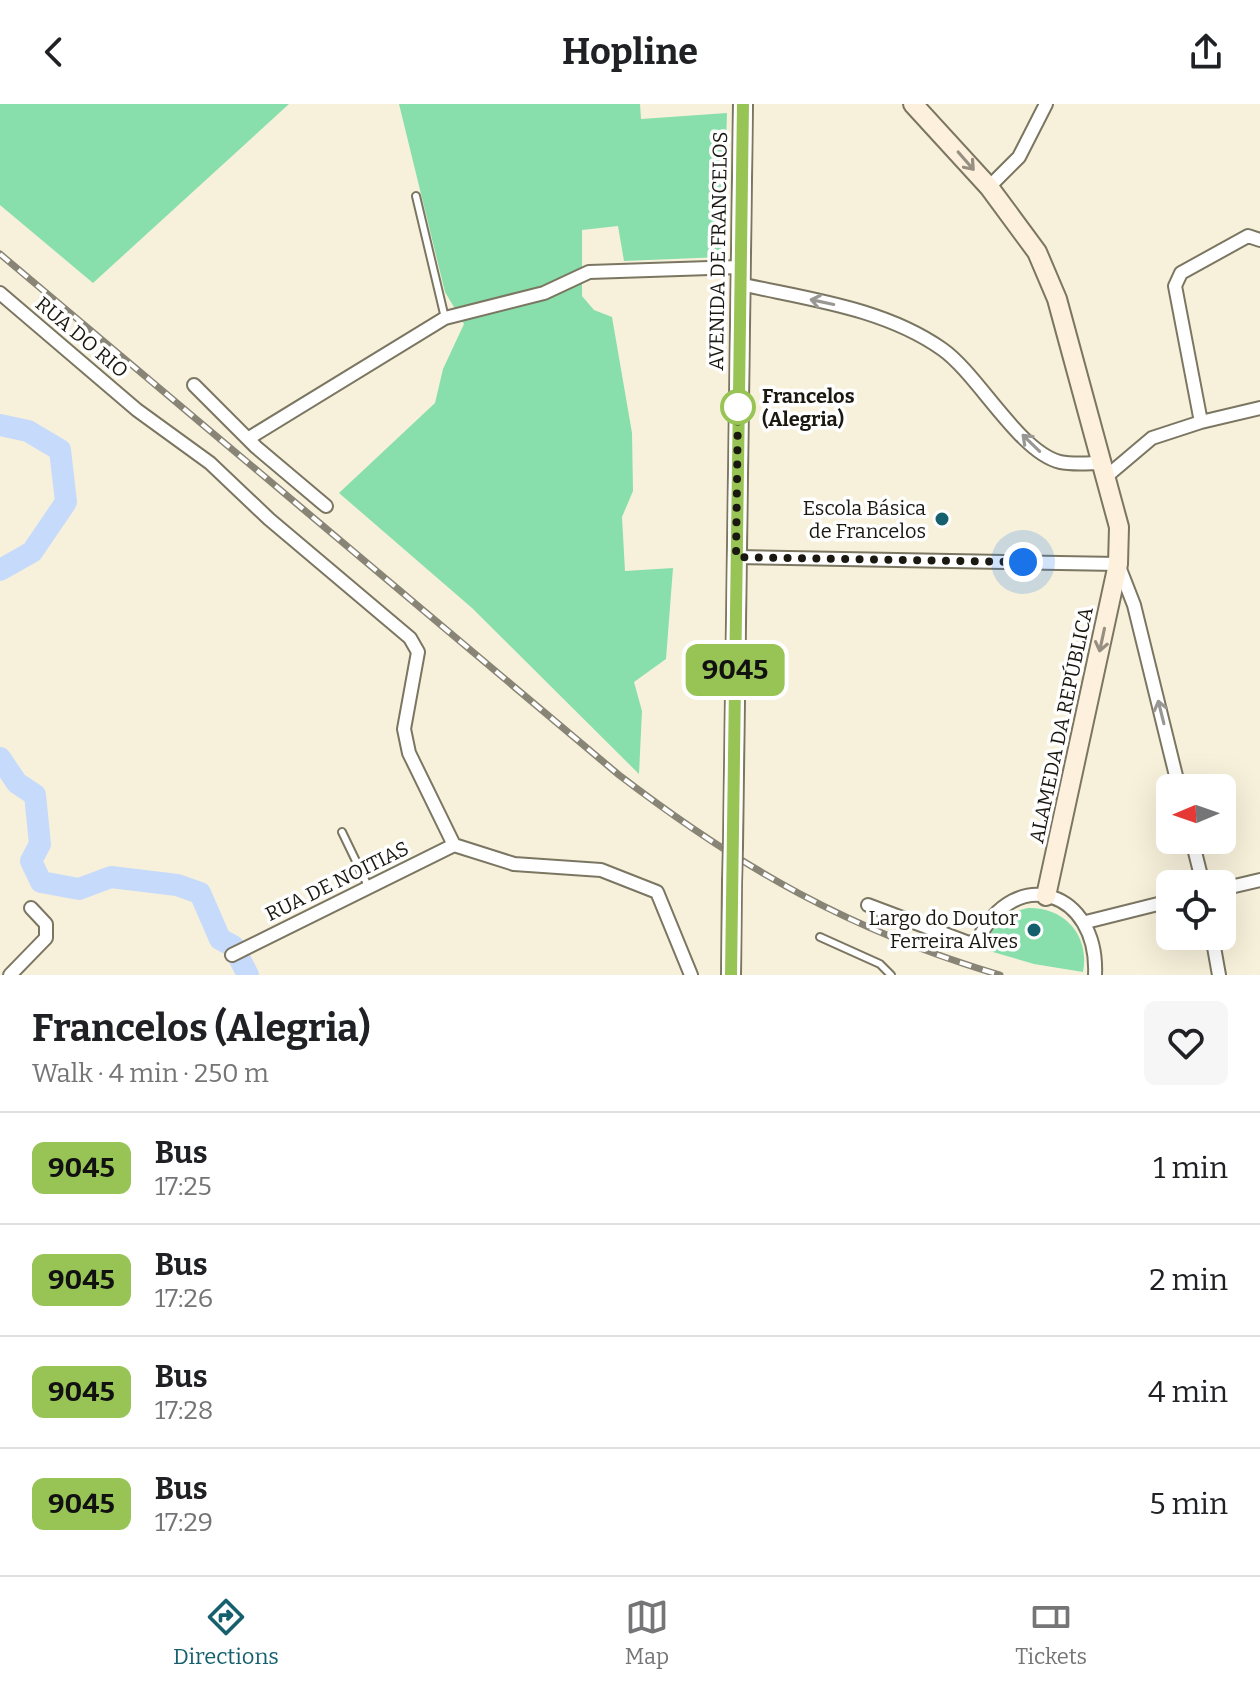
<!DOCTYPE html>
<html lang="en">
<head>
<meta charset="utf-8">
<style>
  body { margin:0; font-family:Bitter,serif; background:#f6f6f6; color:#202124; height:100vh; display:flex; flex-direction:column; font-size:30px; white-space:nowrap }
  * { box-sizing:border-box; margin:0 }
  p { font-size:26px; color:#757577 }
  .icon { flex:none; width:44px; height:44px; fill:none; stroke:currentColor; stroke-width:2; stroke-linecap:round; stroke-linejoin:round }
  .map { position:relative; height:871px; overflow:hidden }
  .panel { display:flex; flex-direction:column; background:#fff; flex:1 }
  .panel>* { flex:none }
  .badge { padding:0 16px; border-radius:12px; font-size:28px; line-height:52px }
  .needle { width:52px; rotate:268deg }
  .fabs { position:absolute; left:1156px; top:670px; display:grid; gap:16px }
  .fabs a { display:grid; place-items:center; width:80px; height:80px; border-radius:12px; background:#fff; box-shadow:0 8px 32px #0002; font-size:40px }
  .you { position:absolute; width:40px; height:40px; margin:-20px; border:6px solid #fff; border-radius:50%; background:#1a73e8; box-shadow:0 0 0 12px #1a73e833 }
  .map>.badge { position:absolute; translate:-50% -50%; box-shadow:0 0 0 4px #fff }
  .round { display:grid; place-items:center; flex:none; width:84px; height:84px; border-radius:12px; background:#f6f6f6 }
  .overview { display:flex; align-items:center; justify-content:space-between; height:136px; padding:0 32px }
  h1 { font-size:38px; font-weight:700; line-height:60px }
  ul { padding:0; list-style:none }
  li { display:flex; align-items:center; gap:24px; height:112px; padding:0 32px; border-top:2px solid #e0e0e0 }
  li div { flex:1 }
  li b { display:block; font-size:30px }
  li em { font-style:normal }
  li .badge { min-width:88px; font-weight:700; text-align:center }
  header { display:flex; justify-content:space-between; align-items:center; height:104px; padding:0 32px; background:#fff; font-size:36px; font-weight:700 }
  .dock { display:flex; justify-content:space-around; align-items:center; height:112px; border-top:2px solid #e0e0e0; background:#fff; font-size:22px; color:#757577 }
  .dock a { display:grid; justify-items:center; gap:4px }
  .dock .on { color:#16606e }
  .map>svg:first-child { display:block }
  .green { fill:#88dfab }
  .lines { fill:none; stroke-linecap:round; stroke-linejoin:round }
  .river { stroke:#c6dafc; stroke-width:22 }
  .lane-casing { stroke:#7b7662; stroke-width:10 }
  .street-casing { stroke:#7b7662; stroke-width:16 }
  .secondary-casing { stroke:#7b7662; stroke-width:22 }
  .lane { stroke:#fff; stroke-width:6 }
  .street { stroke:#fff; stroke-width:12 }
  .secondary { stroke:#fdf0dd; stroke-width:18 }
  .rail-casing { stroke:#898576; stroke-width:7 }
  .rail { stroke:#fff; stroke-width:4; stroke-dasharray:12; stroke-linecap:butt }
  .secondary-bridge-casing { stroke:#7b7662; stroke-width:22; stroke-linecap:butt }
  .secondary-bridge { stroke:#fdf0dd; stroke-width:18 }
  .oneway { stroke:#978f81 }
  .oneway2 { stroke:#989793 }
  .line-casing { stroke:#fff; stroke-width:18 }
  .line { stroke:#98c455; stroke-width:12 }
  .walk { stroke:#1a1810; stroke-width:8; stroke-dasharray:0 14.4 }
  .stop-dot { fill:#fff; stroke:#98c455; stroke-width:4 }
  .poi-dot { fill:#16606e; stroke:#fff; stroke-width:3 }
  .labels { text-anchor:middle; stroke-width:7; stroke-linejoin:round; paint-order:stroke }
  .street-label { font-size:20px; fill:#1a1810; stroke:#fff }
  .stop-label { font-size:20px; font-weight:bold; fill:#1a1810; stroke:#fff; text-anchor:start }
  .poi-label { font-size:20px; fill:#1a1810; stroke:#fff; text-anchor:end }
</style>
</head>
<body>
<header><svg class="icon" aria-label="back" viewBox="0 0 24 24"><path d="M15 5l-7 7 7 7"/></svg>Hopline<svg class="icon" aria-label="share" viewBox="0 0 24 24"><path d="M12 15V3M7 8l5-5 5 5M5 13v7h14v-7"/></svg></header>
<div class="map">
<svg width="1260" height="871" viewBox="0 0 1260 871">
  <rect width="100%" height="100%" fill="#f7f1db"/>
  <path class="green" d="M0,0H289L93,179L0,101Z
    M399,0H640L641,15L727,9L722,153L624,157L618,122L582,126V192L594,206L612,213L632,329L633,387L622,413L625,467L673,464L666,555L634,578L642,607L639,670L472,504L339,389L435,299L443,265L464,220L445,188Z
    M1028,804C1065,803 1090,832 1083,868L1034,860L986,846C984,823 1008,808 1028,804Z"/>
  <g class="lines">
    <path class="river" d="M0,321L28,327L60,346L66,398L32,448L0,466
      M0,654L17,679L35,691L40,740L31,757L41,778L79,785L111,773L177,781L200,789L220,835L233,842L248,871"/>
    <defs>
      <path id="lane" d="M416,92L445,214
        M342,728L369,784
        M820,833L880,860L891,871"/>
      <path id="street" d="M989,83L1019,53L1046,0
        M740,180C807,195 884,204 942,245C978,270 1019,348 1060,358C1073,361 1090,359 1103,359
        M0,189L137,306L210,359L269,415L410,534L418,548L404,625L409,649L454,741L514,760L601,766L657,788L691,871
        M194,281L256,343L326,402
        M1201,318L1175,182L1181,169L1248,132L1260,136
        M249,334L445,214L544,189L589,168L740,163
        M1107,372L1152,334L1201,318L1260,304
        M736,453L1118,460L1134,501L1179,684
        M1192,736L1203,780
        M1222,785L1260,776
        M868,801L969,839L978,836C1015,759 1099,787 1095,871
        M1086,818L1170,797
        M1212,832L1219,871
        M232,851L454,741
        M10,871L46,834V820L31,804"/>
      <path id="secondary" d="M913,0L989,83L1037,148L1057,195L1119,423L1118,460L1046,792
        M733,742L743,0
        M731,871L732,778"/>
    </defs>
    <use href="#lane" class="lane-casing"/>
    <use href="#street" class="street-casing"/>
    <use href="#secondary" class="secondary-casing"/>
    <use href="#lane" class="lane"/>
    <use href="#street" class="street"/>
    <use href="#secondary" class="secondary"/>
    <defs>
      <path id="rail" d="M0,150L619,671C742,765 851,827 1000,871"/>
    </defs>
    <use href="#rail" class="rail-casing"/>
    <use href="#rail" class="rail"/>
    <defs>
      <path id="secondary-bridge" d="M732,778L733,742"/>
    </defs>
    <use href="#secondary-bridge" class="secondary-bridge-casing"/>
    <use href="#secondary-bridge" class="secondary-bridge"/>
  </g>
  <defs><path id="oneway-shaft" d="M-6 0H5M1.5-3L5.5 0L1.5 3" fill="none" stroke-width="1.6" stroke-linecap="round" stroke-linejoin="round" transform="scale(2)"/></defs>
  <g class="oneway">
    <use href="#oneway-shaft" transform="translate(966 57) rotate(49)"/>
    <use href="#oneway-shaft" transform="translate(1102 536) rotate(102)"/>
  </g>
  <g class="oneway2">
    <use href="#oneway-shaft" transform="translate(822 198) rotate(-168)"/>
    <use href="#oneway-shaft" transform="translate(1031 339) rotate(-136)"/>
    <use href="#oneway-shaft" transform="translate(1161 608) rotate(-104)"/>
  </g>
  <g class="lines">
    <defs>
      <path id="line" d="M731,871L743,0"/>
    </defs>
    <use href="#line" class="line-casing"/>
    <use href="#line" class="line"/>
    <path class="walk" d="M738,303L736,453L1023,458"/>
  </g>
  <circle class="stop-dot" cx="738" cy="303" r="16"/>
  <g class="poi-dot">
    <circle cx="942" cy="415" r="8"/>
    <circle cx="1034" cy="826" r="8"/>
  </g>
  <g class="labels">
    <g class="street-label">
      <text transform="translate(718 147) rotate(-89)" y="7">AVENIDA DE FRANCELOS</text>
      <text transform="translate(82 233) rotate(40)" y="7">RUA DO RIO</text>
      <text transform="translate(1061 621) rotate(-78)" y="7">ALAMEDA DA REPÚBLICA</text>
      <text transform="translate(337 777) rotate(-26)" y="7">RUA DE NOITIAS</text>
    </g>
    <g class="stop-label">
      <text x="762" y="299">Francelos<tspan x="762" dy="23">(Alegria)</tspan></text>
    </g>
    <g class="poi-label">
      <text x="926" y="411">Escola Básica<tspan x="926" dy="23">de Francelos</tspan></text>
      <text x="1018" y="821">Largo do Doutor<tspan x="1018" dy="23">Ferreira Alves</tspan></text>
    </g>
  </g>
</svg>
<div class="fabs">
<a><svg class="needle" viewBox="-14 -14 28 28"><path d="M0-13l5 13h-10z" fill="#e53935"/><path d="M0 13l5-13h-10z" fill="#757577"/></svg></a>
<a><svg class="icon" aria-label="locate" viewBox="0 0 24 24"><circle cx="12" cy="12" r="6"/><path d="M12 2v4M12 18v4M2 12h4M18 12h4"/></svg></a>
</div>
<div class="you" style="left:1023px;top:458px"></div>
<b class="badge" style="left:735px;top:566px;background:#98c455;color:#111">9045</b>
</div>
<section class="panel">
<div class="overview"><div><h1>Francelos (Alegria)</h1><p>Walk · 4 min · 250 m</p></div><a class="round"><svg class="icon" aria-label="heart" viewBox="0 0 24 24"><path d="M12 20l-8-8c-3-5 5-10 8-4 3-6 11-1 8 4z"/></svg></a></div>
<ul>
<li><span class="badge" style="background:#98c455;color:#111">9045</span><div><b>Bus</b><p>17:25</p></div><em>1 min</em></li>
<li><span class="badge" style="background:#98c455;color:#111">9045</span><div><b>Bus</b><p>17:26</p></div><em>2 min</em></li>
<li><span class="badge" style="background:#98c455;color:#111">9045</span><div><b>Bus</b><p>17:28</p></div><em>4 min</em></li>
<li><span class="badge" style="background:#98c455;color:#111">9045</span><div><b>Bus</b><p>17:29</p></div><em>5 min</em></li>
</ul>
</section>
<nav class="dock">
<a class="on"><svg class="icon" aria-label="directions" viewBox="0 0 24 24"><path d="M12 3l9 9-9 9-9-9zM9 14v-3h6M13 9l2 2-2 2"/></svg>Directions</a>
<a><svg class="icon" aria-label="map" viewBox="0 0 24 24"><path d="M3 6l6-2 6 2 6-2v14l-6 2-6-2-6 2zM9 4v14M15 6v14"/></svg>Map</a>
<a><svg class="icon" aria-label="tickets" viewBox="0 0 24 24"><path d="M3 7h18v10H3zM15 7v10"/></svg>Tickets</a>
</nav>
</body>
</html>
